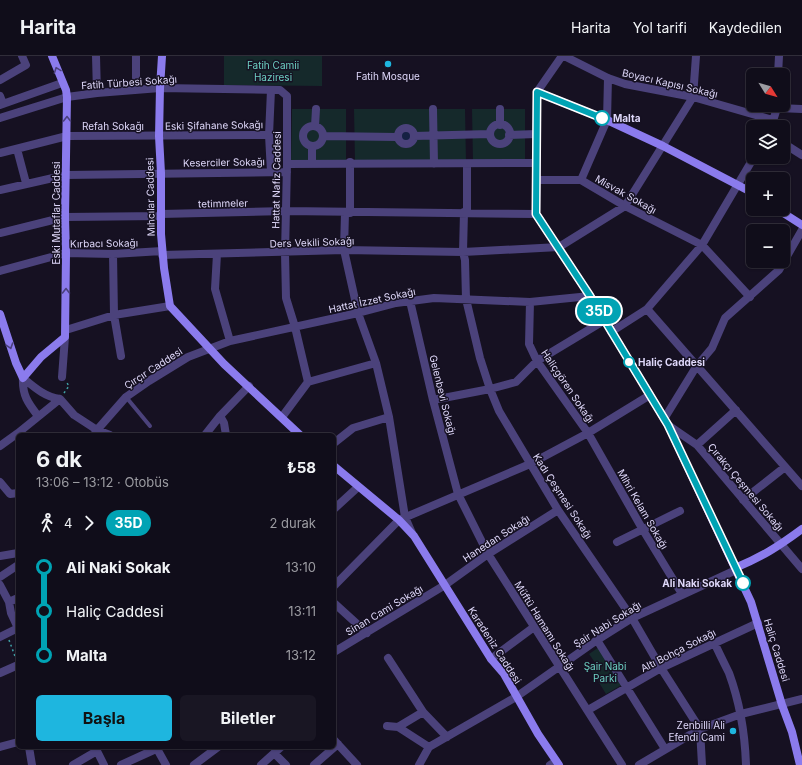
<!DOCTYPE html>
<html lang="tr">
<head>
<meta charset="utf-8">
<style>
  body { margin:0; font-family:Inter,sans-serif; background:#191623; color:#f1f3f6; height:100vh; display:flex; flex-direction:column; font-size:15px; white-space:nowrap }
  * { box-sizing:border-box; margin:0 }
  p { font-size:13px; color:#9c9ca2 }
  .icon { flex:none; width:22px; height:22px; fill:none; stroke:currentColor; stroke-width:2; stroke-linecap:round; stroke-linejoin:round }
  .map { position:relative; flex:1; overflow:hidden }
  .sheet { position:absolute; left:16px; top:377px; width:320px; height:316px; display:flex; flex-direction:column; background:#100d1a; border-radius:6px; box-shadow:0 1px 3px #0004,0 0 0 1px #302d39 }
  .sheet>* { flex:none }
  .badge { padding:0 8px; border-radius:13px; font-size:14px; line-height:26px }
  .needle { width:26px; rotate:127deg }
  .controls { position:absolute; left:746px; top:12px; display:grid; gap:8px }
  .controls a { display:grid; place-items:center; width:44px; height:44px; border-radius:6px; background:#100d1a; box-shadow:0 1px 3px #0004,0 0 0 1px #302d39; font-size:20px }
  .map>.badge { position:absolute; translate:-50% -50%; box-shadow:0 0 0 2px #fff }
  .legs { display:flex; align-items:center; gap:6px; height:44px; padding:0 20px; font-size:13px }
  .legs p { margin-inline-start:auto }
  .overview { display:flex; align-items:center; justify-content:space-between; height:68px; padding:0 20px }
  h1 { font-size:22px; font-weight:700; line-height:30px }
  .primary-button { display:flex; gap:8px; margin-top:auto; padding:8px 20px }
  .primary-button a { flex:1; height:46px; border-radius:6px; background:#1eb6df; color:#111; font-size:16px; font-weight:700; line-height:46px; text-align:center }
  .primary-button a+a { background:#191623; color:#f1f3f6 }
  ul { padding:0 20px; list-style:none }
  li { display:flex; align-items:center; gap:14px; height:44px; font-size:15px }
  li i { display:grid; place-items:center; width:6px; height:100%; margin:0 5px; background:currentColor }
  li i::after { content:''; width:10px; height:10px; margin:-5px; border:3px solid; border-radius:50%; background:#100d1a }
  li p { margin-inline-start:auto }
  li:first-child i { background:linear-gradient(#0000 50%,currentColor 0) }
  li:last-child i { background:linear-gradient(currentColor 50%,#0000 0) }
  header { display:flex; align-items:center; gap:24px; box-sizing:border-box; height:56px; padding:0 20px; background:#100d1a; border-bottom:1px solid #302d39 }
  header strong { font-size:19px }
  nav { display:flex; gap:22px; margin-inline-start:auto; font-size:14px }
  .map>svg:first-child { display:block }
  .green { fill:#15292b }
  .water { fill:#152143 }
  .lines { fill:none; stroke-linecap:round; stroke-linejoin:round }
  .path { stroke:#3fa1a6; stroke-width:1.5; stroke-dasharray:2 3; stroke-linecap:butt }
  .lane { stroke:#4b427b; stroke-width:4 }
  .street { stroke:#4b427b; stroke-width:8 }
  .secondary { stroke:#8b7bed; stroke-width:8 }
  .oneway { stroke:#4b417d }
  .line-1-casing { stroke:#fff; stroke-width:9 }
  .line-1 { stroke:#00a3b4; stroke-width:6 }
  .poi-dot { fill:#1eb6df; stroke:#161122; stroke-width:1.5 }
  .stop-1-dot { fill:#fff; stroke:#00a3b4; stroke-width:2 }
  .labels { text-anchor:middle; stroke-width:3; stroke-linejoin:round; paint-order:stroke }
  .park-label { font-size:10px; fill:#6dd0c3; stroke:#161122 }
  .poi-label { font-size:10px; fill:#dfd8fa; stroke:#161122 }
  .street-label { font-size:10px; fill:#dfd8fa; stroke:#161122 }
  .stop-label { font-size:10px; font-weight:bold; fill:#dfd8fa; stroke:#161122; text-anchor:start }
</style>
</head>
<body>
<header>
<strong>Harita</strong>
<nav><a>Harita</a><a>Yol tarifi</a><a>Kaydedilen</a></nav>
</header>
<div class="map">
<svg width="802" height="709" viewBox="0 0 802 709">
  <rect width="100%" height="100%" fill="#161122"/>
  <path class="green" d="M224,0H322V30L224,29Z
    M292,53H346V106H291Z
    M354,53H465L466,106H355Z
    M472,53H525V105L473,106Z
    M602,589L625,627L606,638L590,612L596,608L589,598Z"/>
  <path class="water" d="M399 79a7 7 0 1 1 14 0a7 7 0 1 1-14 0Z"/>
  <g class="lines">
    <path class="path" d="M64,337L69,330L67,327
      M9,584L16,603"/>
    <path class="lane" d="M126,341L150,370"/>
    <path class="street" d="M96,0L97,37
      M136,0V34
      M564,0L608,22L625,28L693,41L773,64
      M778,19L779,0
      M0,24L26,9L22,0
      M537,36L562,0
      M0,40L3,48
      M0,49L62,27
      M778,52L802,53
      M433,53L434,108
      M0,62L67,41L97,37L160,32L280,34L287,40V108L285,197L286,242L295,271L308,326
      M490 78a10 10 0 1 1 20 0a10 10 0 1 1-20 0Z
      M500,69V53
      M303 80a10 10 0 1 1 20 0a10 10 0 1 1-20 0Z
      M315,70L316,53
      M771,71L778,49
      M398 80a8 8 0 1 1 16 0a8 8 0 1 1-16 0Z
      M509,79L536,78
      M323,80L397,81
      M414,80L490,78
      M783,87L802,99
      M17,93L26,127
      M0,97L67,80L269,79
      M350,106V157
      M287,108L536,107
      M312,108V91
      M271,116L269,79L271,34
      M536,124H581L625,150L702,189L750,241
      M581,124L607,64L608,22
      M0,134L66,119L287,116
      M464,156L463,196L465,204L466,243L480,302L490,333L499,355L558,454L632,562L661,612L700,673L702,709
      M467,156V111
      M345,157L344,194L358,257L376,307L389,361L405,461L412,477
      M161,158L286,155L536,158
      M0,177L65,161L161,160
      M113,198L114,259L121,300
      M217,198L215,233L230,285
      M162,199L344,194L463,196L559,191L625,150L693,41L696,0
      M0,215L66,197L113,198L162,195
      M410,245L433,344L458,438L488,498L622,709
      M530,246L529,288L537,305L588,377L643,474L682,538
      M647,253L802,430
      M66,274L114,259L170,250
      M611,276L647,253L702,189L754,101
      M62,321L65,281
      M23,322C34,331 45,341 60,343L74,359L97,374L110,379
      M23,322C22,339 28,347 38,360
      M433,344L490,333L516,326L537,305L605,264
      M220,360L224,367L226,379
      M282,361L308,326L376,307
      M664,363L696,311L712,292L725,262L779,214L802,174
      M668,369L697,389L802,513
      M94,379L97,374L126,341L149,325L188,301L230,285L358,257L396,247L434,242L530,246L590,240
      M205,379L220,360L249,330
      M334,387L353,372L389,361
      M697,389L736,354
      M0,390L18,377L60,343
      M0,426L10,438L18,437
      M743,444L785,411
      M334,453L358,431
      M617,486L680,455
      M0,500L18,497
      M0,521L18,509
      M0,529L9,546L18,542
      M334,530L399,464L530,408L588,377L650,339
      M334,547L367,577
      M0,581L18,572L11,557L9,546
      M597,584L665,693
      M714,586C719,597 724,607 729,617C740,647 745,678 746,709
      M334,596L445,529L488,498L558,454
      M388,602L423,656L447,681
      M491,603L534,571
      M0,617L18,609
      M588,654L661,612L758,567
      M387,670L398,671L423,656
      M398,671L429,691
      M334,684L357,709
      M0,691L18,686
      M29,691L32,709
      M156,691L166,709
      M274,697L286,709
      M73,709L97,695L104,709
      M121,709L156,693
      M194,709L218,691
      M261,709L281,691
      M314,709L338,688
      M419,709L429,691L516,641L597,584L632,562L736,514
      M550,709L556,705
      M639,709L700,673L741,658L802,643"/>
    <path class="secondary" d="M162,0L160,32L159,80L161,117V178L164,212L170,250L224,308L300,379
      M753,137L663,90L607,64L537,36L536,158L590,240L668,369L751,546L782,649L792,676L800,709
      M777,153L802,169
      M0,258L16,307L23,322L41,301L65,281L66,197L65,161L67,41L66,34L52,0
      M334,410L399,464L414,480L491,603L504,618L538,678L559,709
      M735,512C762,501 779,490 802,473"/>
  </g>
  <defs><path id="oneway-chevron" d="M-2-3.5L2.5 0L-2 3.5" fill="none" stroke-width="1.6" stroke-linecap="round" stroke-linejoin="round"/></defs>
  <g class="oneway">
    <use href="#oneway-chevron" transform="translate(57 14) rotate(-110)"/>
    <use href="#oneway-chevron" transform="translate(67 63) rotate(-90)"/>
    <use href="#oneway-chevron" transform="translate(66 235) rotate(-90)"/>
    <use href="#oneway-chevron" transform="translate(10 290) rotate(72)"/>
  </g>
  <g class="lines">
    <defs>
      <path id="line-1" d="M602,62L537,36L536,158L590,240L668,369L743,527"/>
    </defs>
    <use href="#line-1" class="line-1-casing"/>
    <use href="#line-1" class="line-1"/>
  </g>
  <g class="poi-dot">
    <circle cx="388" cy="8" r="4"/>
    <circle cx="733" cy="675" r="4"/>
  </g>
  <g class="stop-1-dot">
    <circle cx="602" cy="62" r="7"/>
    <circle cx="629" cy="306" r="5"/>
    <circle cx="743" cy="527" r="7"/>
  </g>
  <g class="labels">
    <g class="park-label">
      <text x="273" y="13">Fatih Camii<tspan x="273" dy="12">Haziresi</tspan></text>
      <text x="605" y="614">Şair Nabi<tspan x="605" dy="12">Parki</tspan></text>
    </g>
    <g class="poi-label">
      <text x="388" y="24">Fatih Mosque</text>
      <text x="725" y="673" text-anchor="end">Zenbilli Ali<tspan x="725" dy="12">Efendi Cami</tspan></text>
    </g>
    <g class="street-label">
      <text transform="translate(129 26) rotate(-4)" y="4">Fatih Türbesi Sokağı</text>
      <text transform="translate(670 27) rotate(13)" y="4">Boyacı Kapısı Sokağı</text>
      <text transform="translate(214 69) rotate(-1)" y="4">Eski Şifahane Sokağı</text>
      <text x="113" y="74">Refah Sokağı</text>
      <text transform="translate(224 106) rotate(-1)" y="4">Keserciler Sokağı</text>
      <text transform="translate(276 124) rotate(-89)" y="4">Hattat Nafiz Caddesi</text>
      <text transform="translate(626 138) rotate(29)" y="4">Misvak Sokağı</text>
      <text transform="translate(150 141) rotate(-91)" y="4">Mıhcılar Caddesi</text>
      <text transform="translate(223 147) rotate(-1)" y="4">tetimmeler</text>
      <text transform="translate(56 157) rotate(-90)" y="4">Eski Mutaflar Caddesi</text>
      <text transform="translate(312 186) rotate(-2)" y="4">Ders Vekili Sokağı</text>
      <text transform="translate(104 187) rotate(-1)" y="4">Kırbacı Sokağı</text>
      <text transform="translate(372 244) rotate(-12)" y="4">Hattat İzzet Sokağı</text>
      <text transform="translate(153 312) rotate(-33)" y="4">Çırçır Caddesi</text>
      <text transform="translate(568 330) rotate(56)" y="4">Haliçgören Sokağı</text>
      <text transform="translate(443 339) rotate(76)" y="4">Gelenbevi Sokağı</text>
      <text transform="translate(746 431) rotate(50)" y="4">Çırakçı Çeşmesi Sokağı</text>
      <text transform="translate(563 440) rotate(57)" y="4">Kadı Çeşmesi Sokağı</text>
      <text transform="translate(643 453) rotate(60)" y="4">Mihri Kelam Sokağı</text>
      <text transform="translate(496 482) rotate(-33)" y="4">Hanedan Sokağı</text>
      <text transform="translate(384 554) rotate(-31)" y="4">Sinan Cami Sokağı</text>
      <text transform="translate(607 568) rotate(-32)" y="4">Şair Nabi Sokağı</text>
      <text transform="translate(545 570) rotate(58)" y="4">Müftü Hamamı Sokağı</text>
      <text transform="translate(495 589) rotate(57)" y="4">Karadeniz Caddesi</text>
      <text transform="translate(678 594) rotate(-27)" y="4">Altı Bohça Sokağı</text>
      <text transform="translate(777 594) rotate(73)" y="4">Haliç Caddesi</text>
    </g>
    <g class="stop-label">
      <text x="613" y="66">Malta</text>
      <text x="638" y="310">Haliç Caddesi</text>
      <text x="732" y="531" text-anchor="end">Ali Naki Sokak</text>
    </g>
  </g>
</svg>
<div class="controls">
<a><svg class="needle" viewBox="-14 -14 28 28"><path d="M0-13l5 13h-10z" fill="#e53935"/><path d="M0 13l5-13h-10z" fill="#9c9ca2"/></svg></a>
<a><svg class="icon" aria-label="layers" viewBox="0 0 24 24"><path d="M12 4l9 5-9 5-9-5zM3 14l9 5 9-5"/></svg></a>
<a>+</a>
<a>−</a>
</div>
<b class="badge" style="left:599px;top:255px;background:#00a3b4;color:#fff">35D</b>
<section class="sheet">
<div class="overview"><div><h1>6 dk</h1><p>13:06 – 13:12 · Otobüs</p></div><b>₺58</b></div>
<div class="legs"><svg class="icon" aria-label="walk" viewBox="0 0 24 24"><circle cx="13" cy="4" r="2"/><path d="M13 8l-2 6 4 7M11 14l-3 7M7 12l3-4h3l4 4"/></svg>4<svg class="icon" aria-label="forward" viewBox="0 0 24 24"><path d="M9 5l7 7-7 7"/></svg><b class="badge" style="background:#00a3b4;color:#fff">35D</b><p>2 durak</p></div>
<ul>
<li><i style="color:#00a3b4"></i><b>Ali Naki Sokak</b><p>13:10</p></li>
<li><i style="color:#00a3b4"></i><span>Haliç Caddesi</span><p>13:11</p></li>
<li><i style="color:#00a3b4"></i><b>Malta</b><p>13:12</p></li>
</ul>
<div class="primary-button"><a>Başla</a><a>Biletler</a></div>
</section>
</div>
</body>
</html>
